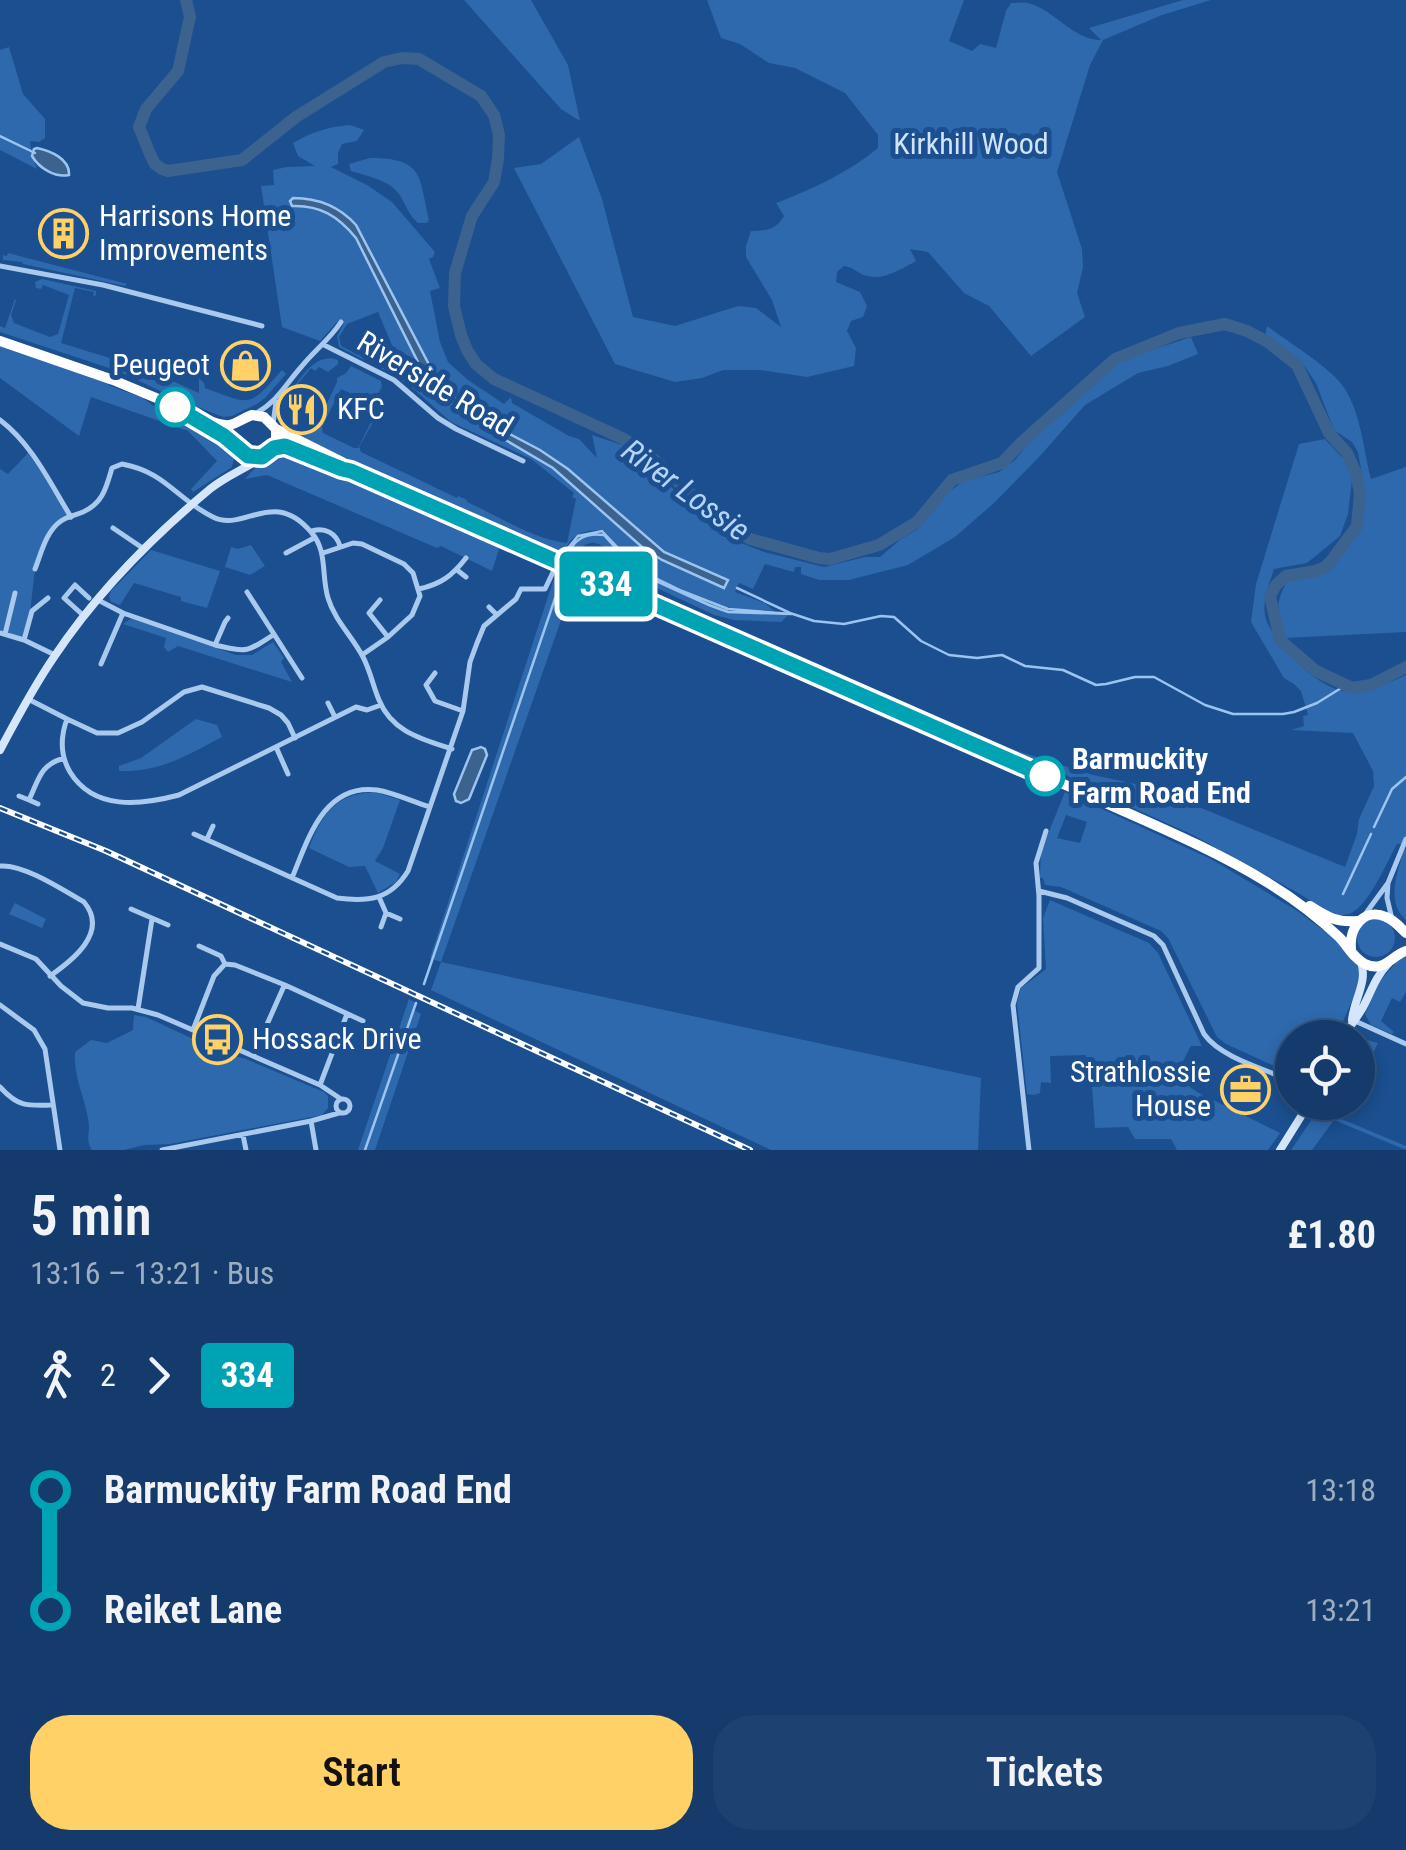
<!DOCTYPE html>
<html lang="en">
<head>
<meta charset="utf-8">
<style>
  body { margin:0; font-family:"Roboto Condensed",sans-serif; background:#1d4271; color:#f1f3f6; height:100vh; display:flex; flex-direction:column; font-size:38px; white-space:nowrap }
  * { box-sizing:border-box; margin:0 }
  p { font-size:32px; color:#9dadc1 }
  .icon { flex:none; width:55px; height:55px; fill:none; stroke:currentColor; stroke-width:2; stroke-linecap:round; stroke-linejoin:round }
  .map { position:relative; height:1150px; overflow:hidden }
  .sheet { display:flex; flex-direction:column; background:#143b6b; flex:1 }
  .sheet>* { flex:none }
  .badge { padding:0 20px; border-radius:8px; font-size:35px; line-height:65px }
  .controls { position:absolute; left:1275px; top:1020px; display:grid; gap:20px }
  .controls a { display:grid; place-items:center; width:100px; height:100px; border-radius:50%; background:#143b6b; box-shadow:0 5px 15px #0003,0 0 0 2px #33557e; font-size:50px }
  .map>.badge { position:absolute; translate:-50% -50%; box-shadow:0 0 0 5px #fff }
  .legs { display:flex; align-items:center; gap:15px; height:110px; padding:0 30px; font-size:32px }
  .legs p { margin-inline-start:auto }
  .headline { display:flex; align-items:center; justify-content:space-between; height:170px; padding:0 30px }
  h1 { font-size:55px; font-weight:600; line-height:75px }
  .primary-button { display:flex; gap:20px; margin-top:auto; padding:20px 30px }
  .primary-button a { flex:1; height:115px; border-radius:40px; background:#ffd166; color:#111; font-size:40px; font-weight:600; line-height:115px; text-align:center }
  .primary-button a+a { background:#1d4271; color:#f1f3f6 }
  ul { padding:0 30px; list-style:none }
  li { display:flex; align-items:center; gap:35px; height:120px; font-size:38px }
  li i { display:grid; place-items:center; width:15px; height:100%; margin:0 12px; background:currentColor }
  li i::after { content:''; width:25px; height:25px; margin:-12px; border:8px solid; border-radius:50%; background:#143b6b }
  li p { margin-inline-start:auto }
  li:first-child i { background:linear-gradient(#0000 50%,currentColor 0) }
  li:last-child i { background:linear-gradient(currentColor 50%,#0000 0) }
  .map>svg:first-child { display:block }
  .green { fill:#2e69ad; fill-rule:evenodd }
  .water { fill:#3c6290; stroke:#9cc4f0; stroke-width:2.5 }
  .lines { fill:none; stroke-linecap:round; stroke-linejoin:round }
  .stream { stroke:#9cc4f0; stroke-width:2.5 }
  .river { stroke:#3c6290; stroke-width:12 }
  .street { stroke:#a9c9ee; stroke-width:5 }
  .secondary { stroke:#d6e6fa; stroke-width:8 }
  .highway { stroke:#fff; stroke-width:10 }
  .rail-casing { stroke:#fff; stroke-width:6 }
  .rail { stroke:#1b4f8f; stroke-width:2.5; stroke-dasharray:8; stroke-linecap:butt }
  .line-1-casing { stroke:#fff; stroke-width:22 }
  .line-1 { stroke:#00a3b4; stroke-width:15 }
  .stop-1-dot { fill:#fff; stroke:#00a3b4; stroke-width:5 }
  .labels { text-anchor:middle; stroke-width:10; stroke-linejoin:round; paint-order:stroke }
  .park-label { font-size:30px; fill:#cfe3fa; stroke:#1b4f8f }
  .poi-label { font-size:30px; fill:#fff; stroke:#1b4f8f; text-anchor:start }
  .street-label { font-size:30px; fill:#fff; stroke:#1b4f8f }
  .stop-label { font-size:30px; font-weight:bold; fill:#fff; stroke:#1b4f8f; text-anchor:start }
  .water-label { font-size:32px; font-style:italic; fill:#b5d3f5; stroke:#1b4f8f }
</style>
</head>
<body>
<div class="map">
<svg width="1406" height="1150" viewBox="0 0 1406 1150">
  <rect width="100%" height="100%" fill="#1b4f8f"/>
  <path class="green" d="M464,0H531L568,65L580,121L561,109Z
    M707,0H964L949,41L972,51L980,44L996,48L1006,11L1011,3C1017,3 1023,2 1028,3C1055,10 1073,40 1101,40L1089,28L1183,0H1211L1162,15L1103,40L1090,65L1057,172L1082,249L1083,267L1077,293L1085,317L1031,356L989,306L964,293L928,252L910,249L916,261C903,268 883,281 867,276C858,274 854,267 844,266L837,272L836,282L860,292L867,306L863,317L851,321L847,331L856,348L854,366L807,377L760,370H723L702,378L675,382L615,364L514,168L541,164L579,137L602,199L633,317L675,326L738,306L756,308L781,327L772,300L746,257V246L751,231C766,231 776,230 784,216L776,203C811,190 849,172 878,148V135L845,93L795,68L769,63L740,44L721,38Z
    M9,47L23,94L45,119V138L39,142L30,141L32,156L37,169L0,150V50Z
    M350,125L364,130L357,141L342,144L338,153V164L331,167L367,185L392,202L435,252L433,257L429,259L440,288L430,291L440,342L448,362L468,380L504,404L511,397L512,403L569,436L579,439L597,458L592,435L631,448L660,469L677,495L689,509L723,536L764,552L824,567L865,557H880L901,539L918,529L944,495L964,481L999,472L1015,460L1030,441L1119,361L1191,337L1198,354L1168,366L1138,373L1085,405L1040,456L994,503L955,537L908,565L849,580H819L801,574V567H795L794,572L765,564L753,589L739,583L735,592L765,603L774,611L728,609L664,583L639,570L604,531C583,527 562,540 564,561L397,487L341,459V457C321,446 286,435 280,412C291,393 311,349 338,360V364L328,372L319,367L315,371L311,368C301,381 284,397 286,414L316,427L337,382V378L346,373L351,366L381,381L382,387L372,403L341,389L322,427L323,433L354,448H358L376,412L385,401L359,447L361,452L457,498L458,496L467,500V502C497,515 534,540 567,543L576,499L572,497L574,493L531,459L451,422L409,385L381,368L382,367L407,381L378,312L347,324L339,337L341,346L365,358L364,360L339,347L337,336L344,323L339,320L320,341L282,327L261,186L274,185L273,170L287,167L315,166L298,156L293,143C312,132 327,127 350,125Z
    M370,158C424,158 419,176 429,220L427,223H418C408,215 406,204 399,194C389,180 367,176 351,171L349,164Z
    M8,253L127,284L125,286L23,264L22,262L3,260V255L7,256Z
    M42,279L96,291V295L93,297L94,292L75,288L61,343L113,359L115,355L199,393V378L204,383L205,388C253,405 247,409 282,370L286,374L265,398L257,404L232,416L223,417L175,398L118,371L0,332V326L5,328L15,299L16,300L11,315L14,323L50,337L58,334L69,295L43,285L41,289L36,288L35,282Z
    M1267,326C1288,342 1332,368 1345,389C1361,415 1364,451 1371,479L1406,467V632L1285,638C1277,613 1274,604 1288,580L1305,578L1331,568L1349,540L1360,527L1363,480L1358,452L1352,442L1334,430L1316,383L1301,361L1265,337Z
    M0,346L109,381L108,385L143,398L171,419L231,449L235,456L232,467L193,492L191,489L217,461L188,431L91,397L79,436L0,378Z
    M1325,439L1348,464L1352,480L1348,514L1340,536L1307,563L1274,569C1269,585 1260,605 1267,622C1277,646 1319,690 1346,691C1368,692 1387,684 1406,675V839L1404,844H1397C1387,862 1369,905 1351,913C1348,915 1338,916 1335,917L1300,894L1191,834L1093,790L1050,766L1004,752L584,566L570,564C573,542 579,532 604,535L625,562L652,581L685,595L728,612L788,615L781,622L734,620L714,615L638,579C617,565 598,522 575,555L595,563L616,576L1011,749L1093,775L1150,787L1345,867L1357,834L1359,819L1374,786L1373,771L1353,733L1291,730L1304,726L1303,716L1308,715L1301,691L1294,684L1284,678L1251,622L1256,584L1299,444Z
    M30,451L71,517L55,527L35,569L30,613L24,640L0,633V469L8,474Z
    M282,451L294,453L320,463L501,543L492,571L441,546L437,548L267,475L245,479C256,466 266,457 282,451Z
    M251,545L265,566L250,575L225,567L231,547L238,549Z
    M151,550L220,571L207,608L181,601V597L134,583L120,605L111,602L109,596L111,591Z
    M557,569L570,575L573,586L441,962L981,1078L978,1150H771L431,990L441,962L430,958Z
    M132,618L236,655H252L273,642L284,658L281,662L292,682L178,646L168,652L164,647L166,638L123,624Z
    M196,719L217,725L222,737C185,756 162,772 119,771V766L141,758Z
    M1065,792L1211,859L1296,910L1331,936L1353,958L1360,970L1359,985L1336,1037L1292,1038V1077L1280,1072L1281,1069L1226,1044L1217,1037L1168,938L1161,931L1061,887L1045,885L1043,878H1040L1041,851ZM1066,815L1087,822L1080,843L1057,838Z
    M366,793H378L400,800L383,848L375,861L400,874L396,882L378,893L365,866L349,867L309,848C320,819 333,796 366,793Z
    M1404,849L1406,850V920C1385,901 1398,872 1404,849Z
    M1050,900L1149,943L1158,953L1202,1046H1191L1175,1076L1197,1092L1280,1133L1268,1150H1177L1171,1139H1135L1128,1127L1095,1128L1092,1087L1087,1074L1086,1055L1050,1056L1051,1083L1041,1082L1040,1093L1034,1095L1027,1094L1017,1003L1021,988L1046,969L1043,918Z
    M15,903L46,919L42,928L9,914Z
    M1357 938a19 19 0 1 1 38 0a19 19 0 1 1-38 0Z
    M1402,956L1406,958V992L1400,1002L1392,998L1381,1021L1394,1032L1392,1034L1371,1025L1365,1014L1379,982Z
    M409,999L416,1003L414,1010L421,1014L375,1150H358Z
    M134,1015L146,1017L223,1053L246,1059L324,1092L328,1096V1108L322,1115L170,1144L144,1145L124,1150H92C86,1140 89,1137 89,1126C87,1101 73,1079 75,1052L91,1040L107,1043L133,1030Z
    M1360,1038L1378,1043L1358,1082V1040Z
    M1323,1103H1347L1339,1118L1406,1146V1150L1334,1120L1312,1150H1291Z"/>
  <path class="water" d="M37,148C51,151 70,159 69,175C55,178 39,168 32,156L34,149Z
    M293,198C319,198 339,206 356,225L435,376L462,404L489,423L540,450L568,469L664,552L728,580L724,588L662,560L642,547L553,468L470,419L440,394L421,368L356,238C338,216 320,205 292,206L290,201Z
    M602,531L639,570L682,591L728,609L792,614L728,612L709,605L638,573L604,535C591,533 579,536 572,547L571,561L566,558L568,548L578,536Z
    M481,747L485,749L487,755L469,799L461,803L456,801L454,794L472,750Z"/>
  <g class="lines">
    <path class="stream" d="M0,136L35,153
      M737,588L790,613L814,621L844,624L881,616L894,617L921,641L949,655L977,658L1002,655L1025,666L1063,670L1096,685L1106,684L1135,677H1154L1205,705L1233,714H1283L1294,712L1317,703L1346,685
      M1374,827L1392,789L1406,777
      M1343,894L1371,834
      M424,984L565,569
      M365,1150L416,1003"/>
    <path class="river" d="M186,0L190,17L178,71L146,109L139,127L150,154L155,164L162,169L168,171L242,160L296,117L384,62L402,58L419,59L481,96L494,115L499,135L498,159L494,182L472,216L455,273L454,306L461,335L467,350L476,364L494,379L624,439L648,454L716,517L750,539L819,558L830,559L879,545L917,522L952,480L1002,463L1022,442L1115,359L1179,333L1225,324L1247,331L1268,342L1297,365L1329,433L1347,453L1356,473L1360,493L1357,526L1331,561L1325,567L1316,571L1286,576L1276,585L1270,596L1280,640L1316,671L1352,688L1371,685L1406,667"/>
    <path class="street" d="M0,266L103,285L262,326
      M324,345L394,380L438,418L456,429L523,461
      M255,414C278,401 285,385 302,366C315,350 330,339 341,322
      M0,420C32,444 50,483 71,517
      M273,424L276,402
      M113,528L144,549
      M312,531C325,527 336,533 340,546
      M286,553L314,538
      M323,553L353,543L362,544L404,564L413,573L420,596L412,615L388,637L362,655
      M35,569C41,554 46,531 61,521C67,517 76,515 83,512C103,503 106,488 112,468L122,464C166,472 176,499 213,517C244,533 273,487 311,532C328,551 321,575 328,598C335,621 352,636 363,657C370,670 373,686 379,700C392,732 422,739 452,749
      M457,570L466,577
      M419,589C441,584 452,576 466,558
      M247,592L302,678
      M98,600L123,613L215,645L225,622L228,618
      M380,600L369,613L388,637
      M489,607L497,615
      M84,616L64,598L75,585L89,598
      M0,633L24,640L55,655
      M5,634L15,593
      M24,640L32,611L48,598
      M215,645C247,652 246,653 273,635
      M101,664L123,613
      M435,673L426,685L435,701L463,711
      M28,699L67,719C60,738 60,755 70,772C94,811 141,805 179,795L356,707L367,710L381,705
      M328,703L335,717
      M67,719L97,733H118L142,722L184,692L202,687L269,708L281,715L288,723L295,738
      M276,747L288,774
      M19,796L29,800C39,779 40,765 64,758
      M29,800L38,804
      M194,834L337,898C368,902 390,900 408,871L463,711L470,662L477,643L484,626L516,599L521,589H545L554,570
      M207,839L213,826
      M0,866C24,864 63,890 84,902C109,932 73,960 50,976
      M292,878C308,839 324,783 377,790C395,793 413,802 430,807
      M1388,883L1406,839
      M1039,891L1067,898L1154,936L1163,945L1204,1034C1221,1058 1265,1069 1292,1081
      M379,897L386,913L381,927
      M131,909L168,925
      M386,913L400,919
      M1366,913L1388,883L1387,898L1392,919
      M0,944L36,959L61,986L83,1003L108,1008H132L158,1015L320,1085L341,1099
      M199,946L221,956L225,964
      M0,1005L34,1030L45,1049L60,1150
      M138,1009L152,919
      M1355,1021L1406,1044
      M193,1030L214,976L225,964L235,965L285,985L363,1021
      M253,1056L284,986
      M320,1085L347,1014
      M0,1087C18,1107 27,1106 53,1105
      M336 1106a7 7 0 1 1 14 0a7 7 0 1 1-14 0Z
      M311,1121L316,1150
      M243,1135L246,1150
      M162,1150L311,1121L339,1113
      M1029,1150L1013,1005L1018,987L1039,968V896L1036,863L1046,831"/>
    <path class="secondary" d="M0,750C17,718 34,686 54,657C96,594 151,538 210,489C226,476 245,469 262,457
      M1352,1020C1354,999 1368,982 1361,962
      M1343,1038C1349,1027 1356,1019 1362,1009C1371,993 1375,977 1388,964
      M1280,1150L1310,1102"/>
    <path class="highway" d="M0,341L113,380L161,400L225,436L248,456L262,457L273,448L285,446L342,469L351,471L1077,790C1139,819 1206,845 1265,881C1290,896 1317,916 1339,937C1347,945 1354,959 1365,964C1384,973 1391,956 1406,951
      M206,420C235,430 229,424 252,415L264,417L276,429V442L273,448
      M276,429L342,462L349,469
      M1310,906C1327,917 1337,923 1358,921
      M1351,948C1349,928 1364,907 1386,917C1394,920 1400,927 1406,933"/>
    <defs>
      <path id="rail" d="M0,808L106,851L750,1150"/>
    </defs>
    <use href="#rail" class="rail-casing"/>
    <use href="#rail" class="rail"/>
  </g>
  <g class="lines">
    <defs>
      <path id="line-1" d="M175,407L224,436L248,456L262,457L274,448L285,446L342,469L351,471L1045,776"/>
    </defs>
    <use href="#line-1" class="line-1-casing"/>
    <use href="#line-1" class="line-1"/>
  </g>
  <defs>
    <symbol id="building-ring" viewBox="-11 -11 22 22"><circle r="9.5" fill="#1b4f8f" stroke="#ffd166" stroke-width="1.5"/><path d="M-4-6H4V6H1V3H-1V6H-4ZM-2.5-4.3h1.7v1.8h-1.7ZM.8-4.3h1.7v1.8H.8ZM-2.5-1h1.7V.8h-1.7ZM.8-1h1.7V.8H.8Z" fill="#ffd166"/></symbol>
    <symbol id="shop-ring" viewBox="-11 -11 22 22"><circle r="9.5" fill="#1b4f8f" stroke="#ffd166" stroke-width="1.5"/><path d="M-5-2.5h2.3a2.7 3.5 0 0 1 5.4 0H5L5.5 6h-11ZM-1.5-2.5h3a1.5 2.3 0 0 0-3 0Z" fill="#ffd166"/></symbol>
    <symbol id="restaurant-ring" viewBox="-11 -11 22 22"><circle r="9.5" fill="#1b4f8f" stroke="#ffd166" stroke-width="1.5"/><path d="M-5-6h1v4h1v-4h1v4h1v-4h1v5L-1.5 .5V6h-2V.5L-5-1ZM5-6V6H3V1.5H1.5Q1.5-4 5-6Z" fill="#ffd166"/></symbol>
    <symbol id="bus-ring" viewBox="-11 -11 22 22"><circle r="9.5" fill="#1b4f8f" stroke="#ffd166" stroke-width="1.5"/><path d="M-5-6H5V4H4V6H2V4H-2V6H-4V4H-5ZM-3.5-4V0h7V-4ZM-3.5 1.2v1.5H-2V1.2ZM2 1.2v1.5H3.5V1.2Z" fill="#ffd166"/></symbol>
    <symbol id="office-ring" viewBox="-11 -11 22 22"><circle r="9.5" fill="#1b4f8f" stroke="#ffd166" stroke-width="1.5"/><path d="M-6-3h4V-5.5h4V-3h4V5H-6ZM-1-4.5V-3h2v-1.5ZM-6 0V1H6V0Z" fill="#ffd166"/></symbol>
  </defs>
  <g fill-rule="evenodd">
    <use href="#building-ring" x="36" y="206" width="55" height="55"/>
    <use href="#shop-ring" x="218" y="338" width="55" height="55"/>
    <use href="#restaurant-ring" x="274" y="382" width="55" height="55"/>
    <use href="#bus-ring" x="190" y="1012" width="55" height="55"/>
    <use href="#office-ring" x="1218" y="1062" width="55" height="55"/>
  </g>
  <g class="stop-1-dot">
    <circle cx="175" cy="407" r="18"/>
    <circle cx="1045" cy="776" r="18"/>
  </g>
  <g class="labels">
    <g class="park-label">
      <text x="971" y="154">Kirkhill Wood</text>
    </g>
    <g class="poi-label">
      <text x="99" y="226">Harrisons Home<tspan x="99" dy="34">Improvements</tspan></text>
      <text x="210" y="375" text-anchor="end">Peugeot</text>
      <text x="337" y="419">KFC</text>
      <text x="252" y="1049">Hossack Drive</text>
      <text x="1211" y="1082" text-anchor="end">Strathlossie<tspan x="1211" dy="34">House</tspan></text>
    </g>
    <g class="street-label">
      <text transform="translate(435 384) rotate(31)" y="10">Riverside Road</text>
    </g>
    <g class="stop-label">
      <text x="1072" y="769">Barmuckity<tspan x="1072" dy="34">Farm Road End</tspan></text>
    </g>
    <g class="water-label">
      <text transform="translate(686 490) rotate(36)" y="11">River Lossie</text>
    </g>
  </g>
</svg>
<div class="controls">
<a><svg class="icon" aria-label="locate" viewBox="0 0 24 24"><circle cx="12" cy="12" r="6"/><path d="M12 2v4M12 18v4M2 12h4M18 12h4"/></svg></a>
</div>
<b class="badge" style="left:606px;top:584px;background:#00a3b4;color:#fff">334</b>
</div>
<section class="sheet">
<div class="headline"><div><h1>5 min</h1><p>13:16 – 13:21 · Bus</p></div><b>£1.80</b></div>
<div class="legs"><svg class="icon" aria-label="walk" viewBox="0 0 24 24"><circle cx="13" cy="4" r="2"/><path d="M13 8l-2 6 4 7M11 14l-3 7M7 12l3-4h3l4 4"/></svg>2<svg class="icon" aria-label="forward" viewBox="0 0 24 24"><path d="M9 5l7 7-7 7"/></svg><b class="badge" style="background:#00a3b4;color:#fff">334</b></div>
<ul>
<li><i style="color:#00a3b4"></i><b>Barmuckity Farm Road End</b><p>13:18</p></li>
<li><i style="color:#00a3b4"></i><b>Reiket Lane</b><p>13:21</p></li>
</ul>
<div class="primary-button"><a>Start</a><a>Tickets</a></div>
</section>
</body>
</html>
